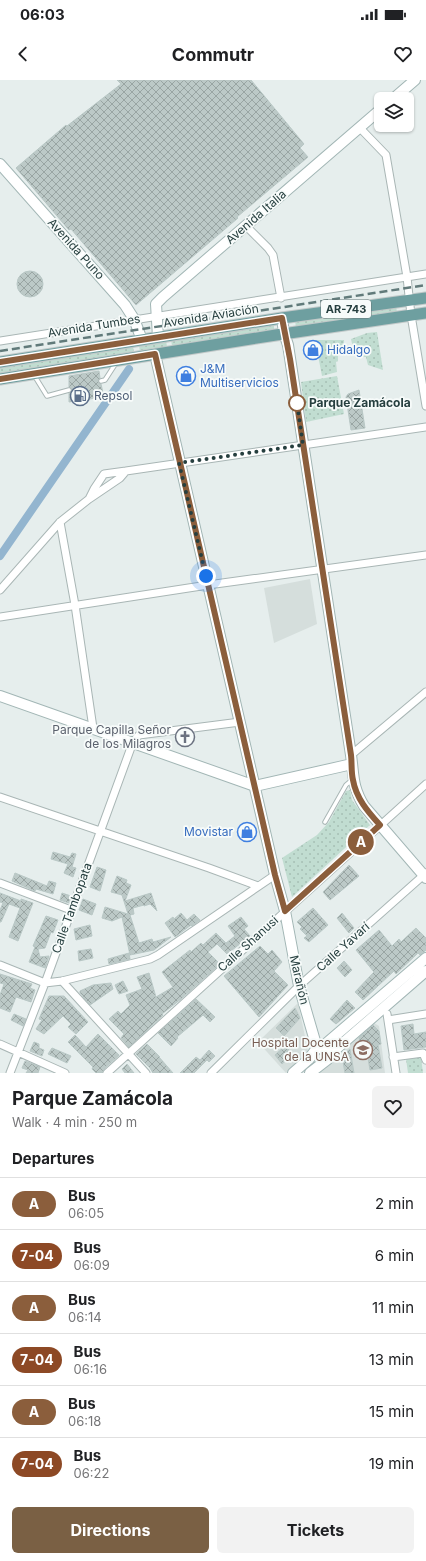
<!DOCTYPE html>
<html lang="en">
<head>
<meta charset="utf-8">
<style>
  body { margin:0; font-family:Inter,sans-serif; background:#f2f2f2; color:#202124; height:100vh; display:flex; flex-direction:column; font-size:15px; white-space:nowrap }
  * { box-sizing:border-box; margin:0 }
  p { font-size:13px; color:#757577 }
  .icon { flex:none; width:22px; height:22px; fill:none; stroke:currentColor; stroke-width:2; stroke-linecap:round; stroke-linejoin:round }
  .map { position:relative; height:993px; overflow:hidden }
  .side { display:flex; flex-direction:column; background:#fff; flex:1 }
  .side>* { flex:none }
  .badge { padding:0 8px; border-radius:13px; font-size:14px; line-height:26px }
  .tools { position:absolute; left:374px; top:12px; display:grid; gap:8px }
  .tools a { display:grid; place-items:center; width:40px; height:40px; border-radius:6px; background:#fff; box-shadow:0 1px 3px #0004; font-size:20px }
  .you { position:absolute; width:20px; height:20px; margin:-10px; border:3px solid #fff; border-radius:50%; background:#1a73e8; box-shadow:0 0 0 6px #1a73e833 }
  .map>.badge { position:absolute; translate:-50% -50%; box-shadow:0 0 0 2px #fff }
  h2 { padding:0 12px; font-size:15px; line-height:36px }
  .round { display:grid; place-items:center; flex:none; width:42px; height:42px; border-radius:6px; background:#f2f2f2 }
  .summary { display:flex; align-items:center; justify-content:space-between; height:68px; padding:0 12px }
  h1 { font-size:19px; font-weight:700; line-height:30px }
  .button { display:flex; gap:8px; margin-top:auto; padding:8px 12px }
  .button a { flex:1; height:46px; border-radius:6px; background:#7a6044; color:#fff; font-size:16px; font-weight:700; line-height:46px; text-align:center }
  .button a+a { background:#f2f2f2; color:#202124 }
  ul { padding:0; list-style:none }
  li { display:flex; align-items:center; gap:12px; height:52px; padding:0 12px; border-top:1px solid #e0e0e0 }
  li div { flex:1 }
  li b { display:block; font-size:15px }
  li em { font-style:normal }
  li .badge { min-width:44px; font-weight:700; text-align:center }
  .status { display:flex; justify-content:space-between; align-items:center; height:28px; padding:0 20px; background:#fff; direction:ltr }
  .status svg { height:11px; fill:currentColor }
  header { display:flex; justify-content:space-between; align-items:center; height:52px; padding:0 12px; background:#fff; font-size:18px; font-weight:700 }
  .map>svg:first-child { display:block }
  .built { fill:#d5dedc }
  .grass { fill:url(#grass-dots) }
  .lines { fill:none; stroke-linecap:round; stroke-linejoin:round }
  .canal { stroke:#93b5cf; stroke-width:8 }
  .building { fill:url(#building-cross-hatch); stroke:#b9c8c6 }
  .lane-casing { stroke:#a9b6b5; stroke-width:5.5 }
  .street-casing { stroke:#a9b6b5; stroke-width:9 }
  .secondary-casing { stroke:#a2b6b5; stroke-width:12 }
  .primary-casing { stroke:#c2c9c9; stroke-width:13 }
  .lane { stroke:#fff; stroke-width:3.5 }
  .street { stroke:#fff; stroke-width:7 }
  .secondary { stroke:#fff; stroke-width:10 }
  .primary { stroke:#6e9fa0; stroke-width:11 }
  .rail { stroke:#617a7a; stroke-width:2.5; stroke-dasharray:8 4; stroke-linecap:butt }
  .line-casing { stroke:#fff; stroke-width:9 }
  .line { stroke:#8b5e3c; stroke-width:6 }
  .walk { stroke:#263f3f; stroke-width:4; stroke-dasharray:0 7.2 }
  .stop-dot { fill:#fff; stroke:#8b5e3c; stroke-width:2 }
  .labels { text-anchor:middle; stroke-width:3.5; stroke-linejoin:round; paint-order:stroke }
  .shield { fill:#f7fbfa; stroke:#657777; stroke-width:1 }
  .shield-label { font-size:11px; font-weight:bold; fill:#263f3f }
  .street-label { font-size:12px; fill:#263f3f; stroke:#f7fbfa }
  .shop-label { font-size:12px; fill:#366cbe; stroke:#f7fbfa; text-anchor:start }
  .service-label { font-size:12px; fill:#4e5e75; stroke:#f7fbfa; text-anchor:start }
  .stop-label { font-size:12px; font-weight:bold; fill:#263f3f; stroke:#f7fbfa; text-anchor:start }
  .worship-label { font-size:12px; fill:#5b616d; stroke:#f7fbfa; text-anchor:end }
  .education-label { font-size:12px; fill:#785e54; stroke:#f7fbfa; text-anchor:end }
</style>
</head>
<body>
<div class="status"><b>06:03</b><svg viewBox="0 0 49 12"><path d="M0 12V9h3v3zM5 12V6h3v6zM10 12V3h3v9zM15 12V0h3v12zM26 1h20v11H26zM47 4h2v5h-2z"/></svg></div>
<header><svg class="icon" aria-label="back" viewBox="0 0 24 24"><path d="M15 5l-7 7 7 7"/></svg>Commutr<svg class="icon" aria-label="heart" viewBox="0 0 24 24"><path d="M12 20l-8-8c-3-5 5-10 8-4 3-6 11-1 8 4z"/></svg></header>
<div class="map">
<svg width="426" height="993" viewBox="0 0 426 993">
  <defs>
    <pattern id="grass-dots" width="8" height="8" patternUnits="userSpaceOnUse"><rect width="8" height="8" fill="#c1ddd1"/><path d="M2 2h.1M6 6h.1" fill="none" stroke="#a6bfb4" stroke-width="1.8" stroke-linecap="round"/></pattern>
    <pattern id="building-cross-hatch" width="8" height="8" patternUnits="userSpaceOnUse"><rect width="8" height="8" fill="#bcc9c7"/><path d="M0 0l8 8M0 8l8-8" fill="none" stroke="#99a5a3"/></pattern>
  </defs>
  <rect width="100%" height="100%" fill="#e6eeed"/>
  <path class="built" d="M310,499L317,544L274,563L264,508Z
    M298,923L308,971L286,993L258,962Z
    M374,943L379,946L385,993H318L370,944Z"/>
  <path class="grass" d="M396,225L397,233L296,248L295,240Z
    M274,243V250L172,266L171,260Z
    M377,252L383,290L368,285L366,277H363L360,272L354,273L351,259L367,253Z
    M166,260L167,267L140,272L139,265Z
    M315,260H344V267L342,268L343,275H338V281L336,282L337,292L322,296Z
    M133,266L134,273L0,294V287Z
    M337,296L344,334L306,342L301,302Z
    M350,710L352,720L370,745L292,817L282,778L317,755L329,742L346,711Z
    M421,977L423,993H408L406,979Z"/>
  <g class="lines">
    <path class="canal" d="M0,476L129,289"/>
  </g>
  <path class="building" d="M117,0H251L304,64L300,68L308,77L237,137L238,138L136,225L71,149L69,150L16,88L66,45L67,46L121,4Z
    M17 204a13 13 0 1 1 26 0a13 13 0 1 1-26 0Z
    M99,291L100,298L98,301L101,304L104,317L69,322V313L72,312V310L69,307V296Z
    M359,310L365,348L351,350L346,317L348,314Z
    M53,772L70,777L72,773L76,774L72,787L76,788L73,797L64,793L68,784L51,779Z
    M349,785L359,796L330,820L323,812Z
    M97,787L106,790L100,811L90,807Z
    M15,793L47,806L49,801L56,803L53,814L36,809L35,811L12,801Z
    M117,796L127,800L126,803L131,805L125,821L151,813L157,831L150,824L144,826V825L133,828L134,834L130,835L139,863L152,859L153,862L171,857L154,870L130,875L122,837L112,841L102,838L105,827L128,834L122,815L111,812Z
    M0,813L21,821V819L33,823L18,861L9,857L20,828L9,824L1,842H0V830L3,823L0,822Z
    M62,813L71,816L69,823L60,820Z
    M83,819L96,824L92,835L79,830Z
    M313,828L328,845L309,862L304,858L307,856L300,849L302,847L297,842Z
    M181,833L187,840L194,834L200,840L192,846L191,845L175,857L165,843L173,837L174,839Z
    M342,833L354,848L349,853L337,838Z
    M46,836L58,840L53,853L51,852L45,868L38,869L40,877L49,876L45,888L29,882L35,867L33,866Z
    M241,837L248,846L244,849L250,856L227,874L217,864L208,872L220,884L181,919L162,934L163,935L129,967L121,958L124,954L109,939L118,931L121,934L130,925L126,915L142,909L137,897L149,893L156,917L173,907L162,892L190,870L191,872L201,863L203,865L216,853L226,863L235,856L228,846Z
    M90,845L92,856L76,860L74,849Z
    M416,848L426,858V870L420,875L418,873L396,894L394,891L363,920L355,912L374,892L356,870L379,850L392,866L399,859L401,862Z
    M260,866L268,874L272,870L282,882L274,891L288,905L259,937L224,896Z
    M91,869L93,878L79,881L78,871Z
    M129,873L130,879L109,884L108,879Z
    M344,881L352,890L345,897L337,888Z
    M0,894L32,904L30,908L35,910L31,922L16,917L10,932L0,928V915L4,904L0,903Z
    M123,901L128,911L119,914L115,905Z
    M111,903L113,909L90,925L80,913V911L93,905Z
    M49,916H64L88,942L76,954L68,947L71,944L63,936L44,954L36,949L42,940L39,939Z
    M196,919L215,937L210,942L203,935L177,957L178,958L171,966L158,953Z
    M347,920L355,928L336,944L330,939Z
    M295,928L300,938L284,956L276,948Z
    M14,934L26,939L23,946L11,940Z
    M413,944L414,954L426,952V967L404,970L401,946Z
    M373,945L379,951L381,964L378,965L382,988L370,990L368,978L364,979L362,969L359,958Z
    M98,954L119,975L104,989L102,993H96L92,989L93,987L68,962L75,955L86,967Z
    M34,962L39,964V968L44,970L42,976L30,971Z
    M147,964L160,977H159L173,993H153L150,988L136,974Z
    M285,966L293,974L282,984L275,975Z
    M52,968L71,976L67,983L48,974Z
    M350,969L354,993H345L342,976Z
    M209,970L215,976L209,982L207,980L194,993H180L196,977L200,980Z
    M25,981L40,987L38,993H26L28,990L22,988Z
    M127,984L134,993H125L122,989Z"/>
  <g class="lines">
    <defs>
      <path id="lane" d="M34,295L47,316L69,310
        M101,301L105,300L116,283
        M325,742L346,705L352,700"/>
      <path id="street" d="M359,47L386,75L407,197L411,235L426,326
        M246,146L268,168L273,175L281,218
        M0,261L426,194
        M89,419L94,409L104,394L126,391
        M60,442L75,525L93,648
        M0,510L60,442L89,419L120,398L126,391L426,347
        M0,537L208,505L426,475
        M351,675L426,612
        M0,717L209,788L258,806
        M0,803L71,830
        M0,885L45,903L62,901L150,879L158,875L275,795
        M62,901L146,993
        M387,934L396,993
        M388,940L426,934
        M0,964L65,993
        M393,977L423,973L426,980
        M10,993L45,903L133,662L139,655L240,642
        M107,993L426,704
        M211,993L299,906L426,793"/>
      <path id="secondary" d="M393,19L415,0
        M0,84L125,225L134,239L142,260
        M282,238L284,253L288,265L351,675C354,696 352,706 364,726L426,798
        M158,257L156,224L163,217L381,29
        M155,274L275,795L285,831L299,906L317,968
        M0,616L255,706L352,684
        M322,967L426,878
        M328,976L426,891
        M293,993L309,979L317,968H324L328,972V979L310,993"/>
      <path id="primary" d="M0,282L282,238L426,218
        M0,299L276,255L426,233"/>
    </defs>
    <use href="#lane" class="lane-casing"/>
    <use href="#street" class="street-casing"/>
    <use href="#secondary" class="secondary-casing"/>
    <use href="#primary" class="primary-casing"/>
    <use href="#lane" class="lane"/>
    <use href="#street" class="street"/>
    <use href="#secondary" class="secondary"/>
    <use href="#primary" class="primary"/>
    <path class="rail" d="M0,271L426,205"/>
  </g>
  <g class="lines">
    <defs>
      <path id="line" d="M0,282L282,238L290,279L351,675C352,683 351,692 353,700C356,718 368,732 380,745L285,831L275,795L155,274L0,299"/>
    </defs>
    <use href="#line" class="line-casing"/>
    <use href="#line" class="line"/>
    <path class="walk" d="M206,496L179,383L303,365L297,323"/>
  </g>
  <defs>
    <symbol id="shop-ring" viewBox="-11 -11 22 22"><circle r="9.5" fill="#f7fbfa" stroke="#3f7fe0" stroke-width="1.5"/><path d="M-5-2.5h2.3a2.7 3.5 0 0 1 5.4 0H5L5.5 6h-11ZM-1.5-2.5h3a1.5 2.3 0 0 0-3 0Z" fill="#3f7fe0"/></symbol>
    <symbol id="fuel-ring" viewBox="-11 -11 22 22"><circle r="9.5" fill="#f7fbfa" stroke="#5c6f8a" stroke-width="1.5"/><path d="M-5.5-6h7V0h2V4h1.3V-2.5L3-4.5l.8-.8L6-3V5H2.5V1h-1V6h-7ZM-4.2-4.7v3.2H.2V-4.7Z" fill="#5c6f8a"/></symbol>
    <symbol id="church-ring" viewBox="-11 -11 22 22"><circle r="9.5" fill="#f7fbfa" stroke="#6b7280" stroke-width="1.5"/><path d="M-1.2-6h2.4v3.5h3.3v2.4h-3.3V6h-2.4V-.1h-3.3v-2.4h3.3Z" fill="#6b7280"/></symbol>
    <symbol id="university-ring" viewBox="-11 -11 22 22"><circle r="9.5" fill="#f7fbfa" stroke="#8d6e63" stroke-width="1.5"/><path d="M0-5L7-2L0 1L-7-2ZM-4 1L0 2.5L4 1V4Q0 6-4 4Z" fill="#8d6e63"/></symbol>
  </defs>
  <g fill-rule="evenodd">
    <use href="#shop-ring" x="302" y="259" width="22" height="22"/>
    <use href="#shop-ring" x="175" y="285" width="22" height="22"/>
    <use href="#fuel-ring" x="69" y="305" width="22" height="22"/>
    <use href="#church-ring" x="174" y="646" width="22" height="22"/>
    <use href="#shop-ring" x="236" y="741" width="22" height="22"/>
    <use href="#university-ring" x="352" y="959" width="22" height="22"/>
  </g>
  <circle class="stop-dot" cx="297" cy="323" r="8"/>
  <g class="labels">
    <rect class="shield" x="321" y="220" width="50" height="18" rx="3"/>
    <g class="shield-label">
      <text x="346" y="233">AR-743</text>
    </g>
    <g class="street-label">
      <text transform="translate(256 137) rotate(-41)" y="4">Avenida Italia</text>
      <text transform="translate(76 169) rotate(48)" y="4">Avenida Puno</text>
      <text transform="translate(211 236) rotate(-9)" y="4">Avenida Aviación</text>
      <text transform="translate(94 246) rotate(-9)" y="4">Avenida Tumbes</text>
      <text transform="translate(72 828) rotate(-70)" y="4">Calle Tambopata</text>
      <text transform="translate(248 864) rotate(-42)" y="4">Calle Shanusi</text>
      <text transform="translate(343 867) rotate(-42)" y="4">Calle Yavarí</text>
      <text transform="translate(299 900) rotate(77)" y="4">Marañón</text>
    </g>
    <g class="shop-label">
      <text x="327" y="274">Hidalgo</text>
      <text x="200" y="293">J&amp;M<tspan x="200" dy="14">Multiservicios</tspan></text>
      <text x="233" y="756" text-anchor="end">Movistar</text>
    </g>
    <g class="service-label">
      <text x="94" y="320">Repsol</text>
    </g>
    <g class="stop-label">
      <text x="309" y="327">Parque Zamácola</text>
    </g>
    <g class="worship-label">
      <text x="171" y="654">Parque Capilla Señor<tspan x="171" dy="14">de los Milagros</tspan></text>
    </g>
    <g class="education-label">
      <text x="349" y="967">Hospital Docente<tspan x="349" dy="14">de la UNSA</tspan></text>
    </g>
  </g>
</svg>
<div class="tools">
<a><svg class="icon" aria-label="layers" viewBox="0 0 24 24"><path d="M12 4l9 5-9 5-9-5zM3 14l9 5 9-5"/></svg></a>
</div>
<div class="you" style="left:206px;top:496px"></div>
<b class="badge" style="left:361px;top:762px;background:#8b5e3c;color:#fff">A</b>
</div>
<section class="side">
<div class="summary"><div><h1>Parque Zamácola</h1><p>Walk · 4 min · 250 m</p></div><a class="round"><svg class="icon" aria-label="heart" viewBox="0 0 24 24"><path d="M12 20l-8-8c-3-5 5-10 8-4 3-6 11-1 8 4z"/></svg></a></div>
<h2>Departures</h2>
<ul>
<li><span class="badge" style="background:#8b5e3c;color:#fff">A</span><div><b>Bus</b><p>06:05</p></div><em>2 min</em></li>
<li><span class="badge" style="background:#8d4925;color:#fff">7-04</span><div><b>Bus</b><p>06:09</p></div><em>6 min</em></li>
<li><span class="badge" style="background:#8b5e3c;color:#fff">A</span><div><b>Bus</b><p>06:14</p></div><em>11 min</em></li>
<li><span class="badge" style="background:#8d4925;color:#fff">7-04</span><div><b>Bus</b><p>06:16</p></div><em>13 min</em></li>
<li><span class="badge" style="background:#8b5e3c;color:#fff">A</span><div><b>Bus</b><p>06:18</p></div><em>15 min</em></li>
<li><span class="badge" style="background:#8d4925;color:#fff">7-04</span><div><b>Bus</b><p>06:22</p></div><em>19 min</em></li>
</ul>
<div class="button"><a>Directions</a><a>Tickets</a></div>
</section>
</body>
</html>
